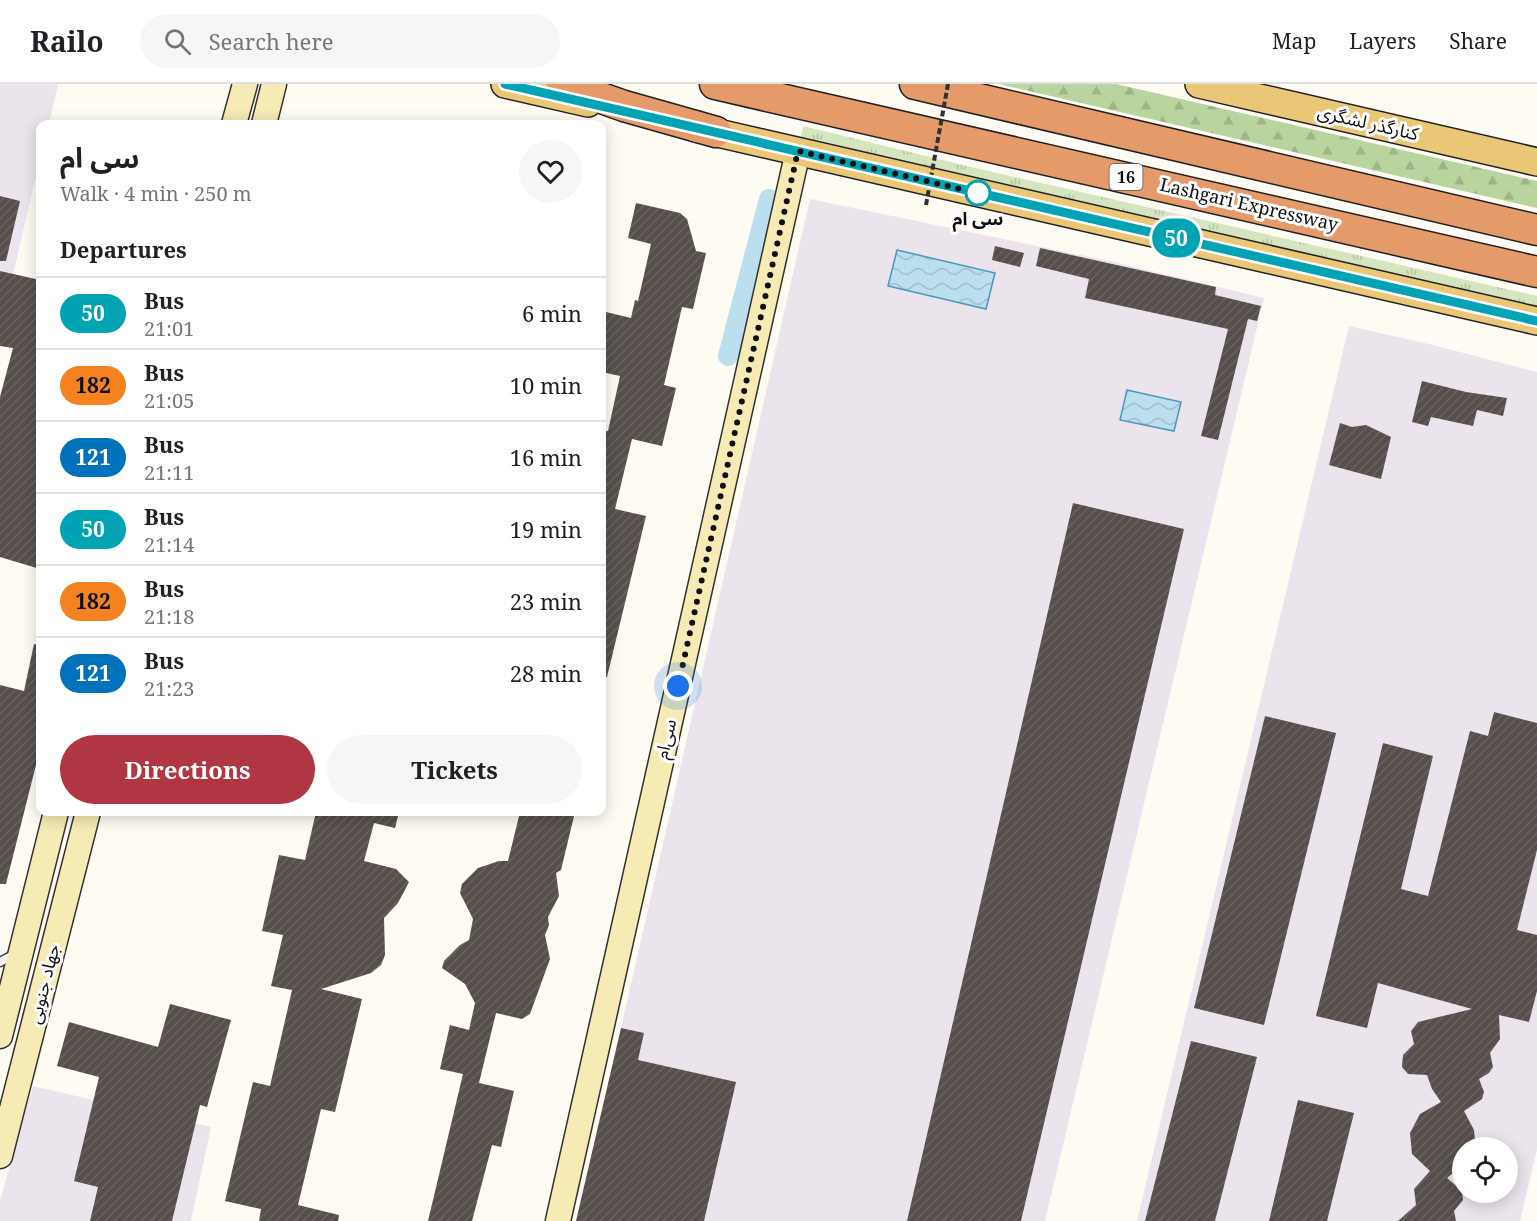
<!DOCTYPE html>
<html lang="en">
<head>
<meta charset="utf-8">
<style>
  body { margin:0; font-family:"Noto Serif","Noto Sans Arabic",serif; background:#f6f6f6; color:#202124; height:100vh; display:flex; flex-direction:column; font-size:22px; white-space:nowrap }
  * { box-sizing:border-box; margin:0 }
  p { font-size:20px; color:#757577 }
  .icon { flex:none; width:33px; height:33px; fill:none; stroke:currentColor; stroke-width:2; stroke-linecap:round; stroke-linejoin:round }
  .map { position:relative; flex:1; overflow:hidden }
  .side { position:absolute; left:36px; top:36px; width:570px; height:696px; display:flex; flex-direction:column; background:#fff; border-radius:12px; box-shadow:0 3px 15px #0003 }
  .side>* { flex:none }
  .badge { padding:0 12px; border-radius:20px; font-size:21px; line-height:39px }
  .fabs { position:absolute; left:1452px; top:1053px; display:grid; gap:12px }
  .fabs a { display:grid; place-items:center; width:66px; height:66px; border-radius:50%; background:#fff; box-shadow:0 3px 15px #0003; font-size:30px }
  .you { position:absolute; width:30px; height:30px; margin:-15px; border:4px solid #fff; border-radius:50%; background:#1a73e8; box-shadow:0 0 0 9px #1a73e833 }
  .map>.badge { position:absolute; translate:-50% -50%; box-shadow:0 0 0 3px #fff }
  h2 { padding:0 24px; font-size:22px; line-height:54px }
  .round { display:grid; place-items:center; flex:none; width:63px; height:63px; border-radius:32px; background:#f6f6f6 }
  .overview { display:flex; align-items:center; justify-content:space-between; height:102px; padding:0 24px }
  h1 { font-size:28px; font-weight:700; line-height:45px }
  .action { display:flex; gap:12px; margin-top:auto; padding:12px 24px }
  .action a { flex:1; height:69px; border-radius:36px; background:#af3642; color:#fff; font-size:24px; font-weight:700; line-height:69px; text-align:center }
  .action a+a { background:#f6f6f6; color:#202124 }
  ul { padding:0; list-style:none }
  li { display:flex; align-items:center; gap:18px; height:72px; padding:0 24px; border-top:2px solid #e0e0e0 }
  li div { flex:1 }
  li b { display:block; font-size:22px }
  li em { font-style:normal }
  li .badge { min-width:66px; font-weight:700; text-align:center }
  header { display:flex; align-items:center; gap:36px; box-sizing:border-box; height:84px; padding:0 30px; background:#fff; border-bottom:2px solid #e0e0e0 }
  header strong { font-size:28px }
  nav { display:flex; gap:33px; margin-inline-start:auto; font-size:21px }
  .search { width:420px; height:54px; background:#f6f6f6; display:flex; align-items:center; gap:15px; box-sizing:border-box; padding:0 21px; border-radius:33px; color:#757577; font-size:22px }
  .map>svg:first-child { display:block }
  .industrial { fill:#ebe4ec; fill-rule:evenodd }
  .grass { fill:url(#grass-tufts) }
  .forest { fill:url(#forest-firs) }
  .water { fill:url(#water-waves); stroke:#4b96be; stroke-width:1.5 }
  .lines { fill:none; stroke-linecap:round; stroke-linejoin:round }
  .canal { stroke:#bcdfef; stroke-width:20 }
  .building { fill:url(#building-hatch) }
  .lane-casing { stroke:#424242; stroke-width:11 }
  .secondary-casing { stroke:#313131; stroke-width:27 }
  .primary-casing { stroke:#202020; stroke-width:30 }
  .highway-casing { stroke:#202020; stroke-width:33 }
  .lane { stroke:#fff; stroke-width:8 }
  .secondary { stroke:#f6ebb4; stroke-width:24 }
  .primary { stroke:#e9c776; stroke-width:27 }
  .highway { stroke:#e49b69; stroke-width:30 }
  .path-bridge { stroke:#313131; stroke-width:4; stroke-dasharray:6 3; stroke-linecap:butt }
  .line-casing { stroke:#fff; stroke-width:14 }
  .line { stroke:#00a3b4; stroke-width:9 }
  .walk { stroke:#0f0f0f; stroke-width:6; stroke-dasharray:0 10.8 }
  .stop-dot { fill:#fff; stroke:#00a3b4; stroke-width:3 }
  .labels { text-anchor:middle; stroke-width:6; stroke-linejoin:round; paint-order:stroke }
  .shield { fill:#fff; stroke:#575757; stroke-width:1.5 }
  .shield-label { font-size:16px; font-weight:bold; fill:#0f0f0f }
  .street-label { font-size:18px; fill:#0f0f0f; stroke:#fff }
  .stop-label { font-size:18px; font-weight:bold; fill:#0f0f0f; stroke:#fff }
</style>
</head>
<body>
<header>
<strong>Railo</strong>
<div class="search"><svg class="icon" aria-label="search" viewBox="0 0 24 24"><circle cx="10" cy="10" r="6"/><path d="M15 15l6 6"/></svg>Search here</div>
<nav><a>Map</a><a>Layers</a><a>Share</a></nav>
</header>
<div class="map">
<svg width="1537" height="1137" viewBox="0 0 1537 1137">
  <defs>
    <pattern id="grass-tufts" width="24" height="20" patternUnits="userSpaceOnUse" patternTransform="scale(1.5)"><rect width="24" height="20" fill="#d4e5bf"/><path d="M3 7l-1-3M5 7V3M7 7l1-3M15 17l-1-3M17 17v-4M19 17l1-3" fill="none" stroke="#b5c3a3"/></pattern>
    <pattern id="forest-firs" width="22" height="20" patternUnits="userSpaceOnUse" patternTransform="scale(1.5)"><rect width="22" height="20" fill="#bad4a0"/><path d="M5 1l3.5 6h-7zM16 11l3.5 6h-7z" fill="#9fb589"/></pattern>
    <pattern id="water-waves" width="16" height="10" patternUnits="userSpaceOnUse" patternTransform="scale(1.5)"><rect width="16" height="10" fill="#bcdfef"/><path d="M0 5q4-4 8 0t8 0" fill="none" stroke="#a0becc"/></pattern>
    <pattern id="building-hatch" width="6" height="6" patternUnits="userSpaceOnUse" patternTransform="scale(1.5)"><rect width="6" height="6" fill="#564f4c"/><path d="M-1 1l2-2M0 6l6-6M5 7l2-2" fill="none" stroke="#696461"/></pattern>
  </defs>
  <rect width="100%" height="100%" fill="#fdfbf2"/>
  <path class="industrial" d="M0,0H58L49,40H40V75L0,246Z
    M810,115L1114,178L1264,214L1045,1137H577Z
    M1349,242L1433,261L1537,288V1065L1520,1137H1137ZM1462,1064H1508V1108H1462Z
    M33,1002L211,1043L191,1137H0V1116Z"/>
  <path class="grass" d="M803,42L971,83L1537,212V230L799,61Z"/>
  <path class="forest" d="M999,0H1116L1537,97V124Z"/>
  <path class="water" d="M897,166L995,189L986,225L888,202Z
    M1127,306L1181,318L1174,347L1120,336Z"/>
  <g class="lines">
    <path class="canal" d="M728,272L769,115"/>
  </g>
  <path class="building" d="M0,112L20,117L6,177H0Z
    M636,119L680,129L687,135L696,167L706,169L693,225L682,223L664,301L676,304L662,362L632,355L615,425L646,432L607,593H602V346L608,347L620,292L602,288V248L606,228L631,234L635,216L638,217L651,160L628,154Z
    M995,162L1024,169L1020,183L992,176Z
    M1040,164L1216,203L1215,211L1261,222L1257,237L1248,235L1218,356L1201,352L1228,245L1085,214L1089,195L1036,182Z
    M0,187L40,196V485L0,473V313L13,264L0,262Z
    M1422,297L1466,308L1507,314L1503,332L1477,326L1473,342L1431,333L1428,342L1412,338Z
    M1340,339L1352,343L1366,341L1391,353L1381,395L1329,381Z
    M1073,419L1184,445L1021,1137H907Z
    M34,560L40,561V665L6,800H0V601L24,607Z
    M1494,628L1537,639V766L1517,846L1537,851V907L1529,938L1499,931L1500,955L1490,969L1493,983L1489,989L1479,995L1484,1008L1482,1015L1464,1027L1474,1046L1475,1056L1474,1064H1462V1081L1447,1094L1462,1107L1463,1116L1454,1127L1456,1137H1398L1416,1121L1414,1105L1430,1087L1412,1070L1410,1049L1420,1030L1441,1018L1432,1005L1427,991L1408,990L1402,983L1403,971L1414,960L1411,947L1418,938L1472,925L1378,899L1367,944L1316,932L1383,659L1433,672L1401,805L1428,812L1470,647L1488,652Z
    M1265,632L1336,649L1264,941L1194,924Z
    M316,728H399L395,744L374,739L364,777L396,785L409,798L398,819L384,834L385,871L381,881L371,889L321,905L362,915L335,1028L321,1025L298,1121L339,1131L338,1137H259L261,1125L225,1117L253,998L270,1002L292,906L271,902L283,851L262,847L279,771L305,776Z
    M520,728H575L561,786L556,789L559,812L548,833L549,841L545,851L550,875L530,930L522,935L496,929L479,999L514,1007L501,1063L492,1061L472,1137H428L463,990L440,985L450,941L469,946L475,919L465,900L442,884L444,877L460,861L469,856L473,835L460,809L462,800L478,784L499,777H508Z
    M170,920L231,936L207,1023L200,1021L172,1137H90L98,1103L74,1097L99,993L57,982L69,938L158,963Z
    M621,944L644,949L638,976L736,998L704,1137H576Z
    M1191,957L1257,973L1215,1137H1145Z
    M1298,1016L1354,1029L1327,1137H1269Z"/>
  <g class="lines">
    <defs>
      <path id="lane" d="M0,878L17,869"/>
      <path id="secondary" d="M234,40L245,0
        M264,40L274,0
        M0,952L56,728
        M0,1072L88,728
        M558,1137L798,67"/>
      <path id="primary" d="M505,0L588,19
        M1199,0L1537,78
        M696,44L1537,237"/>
      <path id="highway" d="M562,0L624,22L716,48
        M715,0L1537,188
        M915,0L1537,146"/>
    </defs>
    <use href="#lane" class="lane-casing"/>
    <use href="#secondary" class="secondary-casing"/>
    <use href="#primary" class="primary-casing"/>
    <use href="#highway" class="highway-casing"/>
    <use href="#lane" class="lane"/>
    <use href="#secondary" class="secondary"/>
    <use href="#primary" class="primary"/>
    <use href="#highway" class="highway"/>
    <path class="path-bridge" d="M926,121L948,0"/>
  </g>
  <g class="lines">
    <defs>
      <path id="line" d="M505,0L1537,237"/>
    </defs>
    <use href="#line" class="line-casing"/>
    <use href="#line" class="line"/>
    <path class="walk" d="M678,602L798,67L978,109"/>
  </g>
  <circle class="stop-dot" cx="978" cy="109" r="12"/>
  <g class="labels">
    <rect class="shield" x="1109.5" y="80" width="33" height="26" rx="4.5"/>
    <g class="shield-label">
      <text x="1126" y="99">16</text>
    </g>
    <g class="street-label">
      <text transform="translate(1368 39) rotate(13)" y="6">کنارگذر لشگری</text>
      <text transform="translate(1249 121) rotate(13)" y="6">Lashgari Expressway</text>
      <text transform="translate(666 655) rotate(-77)" y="6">سی‌ام</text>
      <text transform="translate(44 900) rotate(-76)" y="6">جهاد جنوبی</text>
    </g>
    <g class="stop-label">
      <text x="978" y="141">سی ام</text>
    </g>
  </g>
</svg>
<div class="fabs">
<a><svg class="icon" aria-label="locate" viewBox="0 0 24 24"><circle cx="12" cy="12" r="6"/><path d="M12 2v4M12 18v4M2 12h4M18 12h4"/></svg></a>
</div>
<div class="you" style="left:678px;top:602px"></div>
<b class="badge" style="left:1176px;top:154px;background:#00a3b4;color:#fff">50</b>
<section class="side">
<div class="overview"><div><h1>سی ام</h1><p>Walk · 4 min · 250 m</p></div><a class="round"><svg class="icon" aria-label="heart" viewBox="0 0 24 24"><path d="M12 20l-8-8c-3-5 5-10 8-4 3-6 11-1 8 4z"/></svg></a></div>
<h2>Departures</h2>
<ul>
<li><span class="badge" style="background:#00a3b4;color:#fff">50</span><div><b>Bus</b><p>21:01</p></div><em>6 min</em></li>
<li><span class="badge" style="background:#f58220;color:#111">182</span><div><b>Bus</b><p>21:05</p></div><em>10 min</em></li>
<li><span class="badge" style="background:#0072bc;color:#fff">121</span><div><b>Bus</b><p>21:11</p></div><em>16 min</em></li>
<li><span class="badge" style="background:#00a3b4;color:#fff">50</span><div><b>Bus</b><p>21:14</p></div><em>19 min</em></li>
<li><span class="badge" style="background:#f58220;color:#111">182</span><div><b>Bus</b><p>21:18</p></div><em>23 min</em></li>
<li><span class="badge" style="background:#0072bc;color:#fff">121</span><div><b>Bus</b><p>21:23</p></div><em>28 min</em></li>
</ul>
<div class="action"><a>Directions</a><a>Tickets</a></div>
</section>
</div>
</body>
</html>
